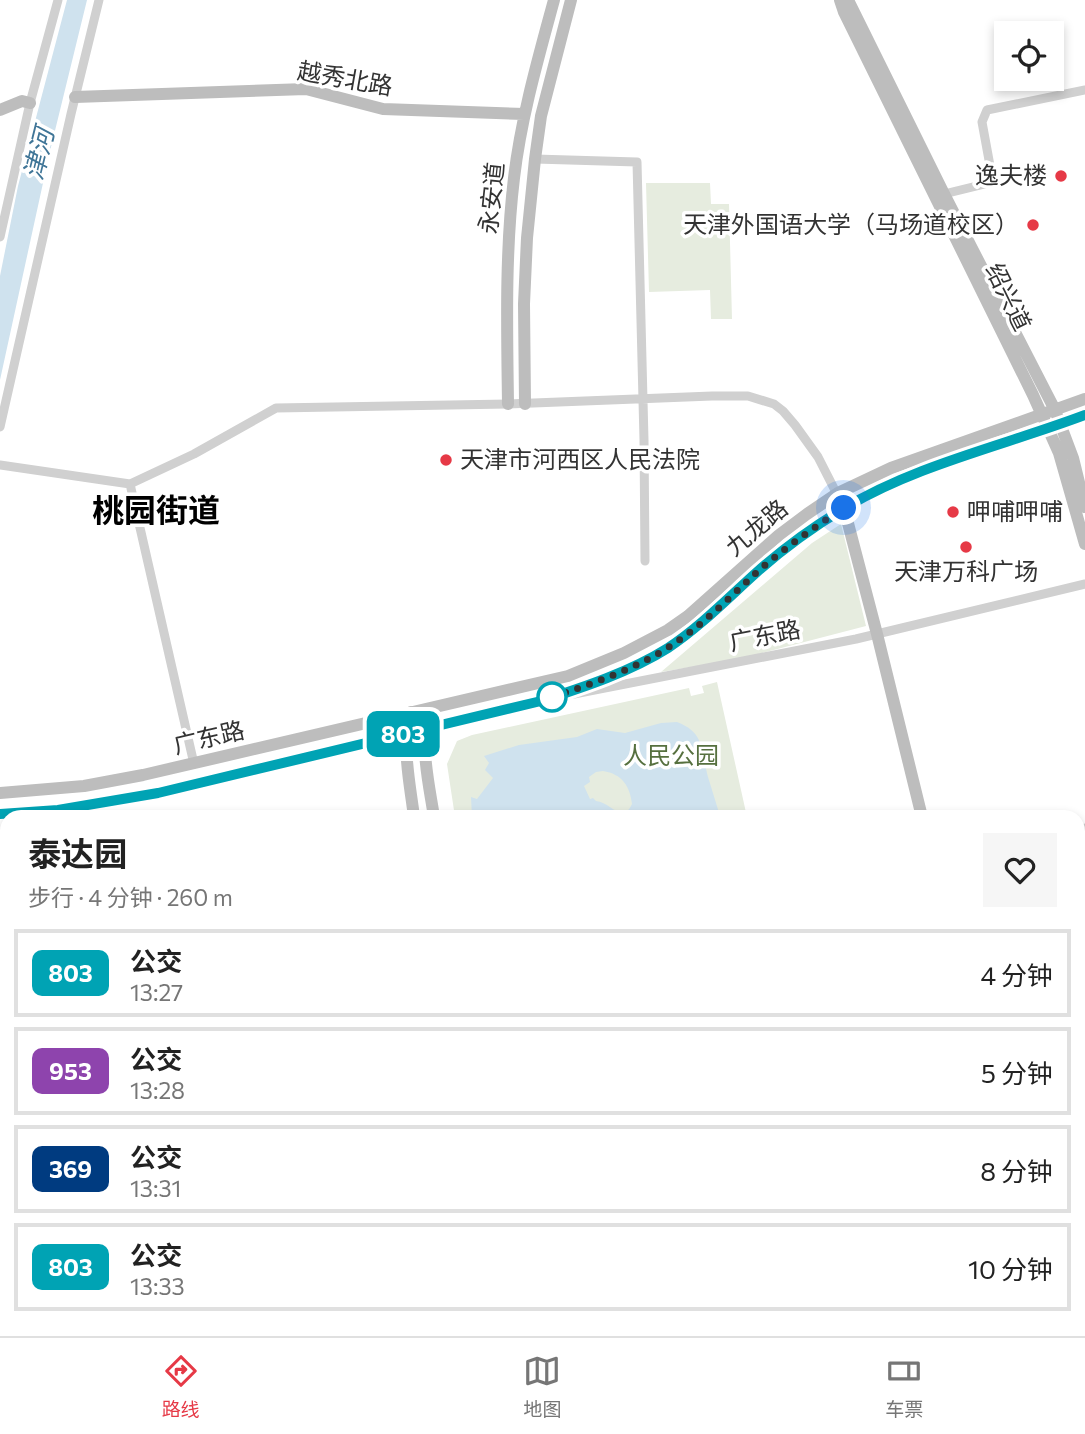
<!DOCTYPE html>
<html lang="zh">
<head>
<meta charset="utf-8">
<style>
  body { margin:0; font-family:Commissioner,"Noto Sans SC",sans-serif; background:#f6f6f6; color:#222; height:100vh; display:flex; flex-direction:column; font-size:26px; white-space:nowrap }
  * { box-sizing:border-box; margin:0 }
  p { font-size:23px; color:#767676 }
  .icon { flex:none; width:38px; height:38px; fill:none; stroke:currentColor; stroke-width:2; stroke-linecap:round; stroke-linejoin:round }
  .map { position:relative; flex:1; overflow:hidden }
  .details { position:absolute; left:0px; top:810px; width:1085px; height:527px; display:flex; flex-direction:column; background:#fff; border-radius:21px 21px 0 0; box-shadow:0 4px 10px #0003 }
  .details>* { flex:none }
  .badge { padding:0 14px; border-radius:10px; font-size:24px; line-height:46px }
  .fabs { position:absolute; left:994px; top:21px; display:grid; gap:14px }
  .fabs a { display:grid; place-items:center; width:70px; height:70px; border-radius:0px; background:#fff; box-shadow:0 4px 10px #0003; font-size:35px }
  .you { position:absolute; width:35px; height:35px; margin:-18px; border:5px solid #fff; border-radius:50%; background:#1a73e8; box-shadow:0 0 0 10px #1a73e833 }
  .map>.badge { position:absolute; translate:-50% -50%; box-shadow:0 0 0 4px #fff }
  .round { display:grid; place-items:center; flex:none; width:74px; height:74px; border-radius:0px; background:#f6f6f6 }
  .headline { display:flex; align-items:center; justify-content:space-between; height:119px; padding:0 28px }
  h1 { font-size:33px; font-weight:700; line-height:52px }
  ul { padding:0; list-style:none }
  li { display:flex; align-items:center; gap:21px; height:88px; margin:0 14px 10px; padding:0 14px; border:4px solid #e0e0e0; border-radius:0px }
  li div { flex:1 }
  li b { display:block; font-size:26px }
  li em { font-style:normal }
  li .badge { min-width:77px; font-weight:700; text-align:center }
  .tab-bar { display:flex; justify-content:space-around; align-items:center; height:98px; border-top:2px solid #e0e0e0; background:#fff; font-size:19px; color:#767676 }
  .tab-bar a { display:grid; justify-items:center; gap:4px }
  .tab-bar .selected { color:#e63946 }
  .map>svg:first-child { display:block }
  .green { fill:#e6ecdf }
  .water { fill:#cfe2ee; fill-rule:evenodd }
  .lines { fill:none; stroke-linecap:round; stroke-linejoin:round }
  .street { stroke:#d0d0d0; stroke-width:9 }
  .secondary { stroke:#bdbdbd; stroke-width:12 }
  .line-casing { stroke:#fff; stroke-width:16 }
  .line { stroke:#00a3b4; stroke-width:10 }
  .walk { stroke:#333; stroke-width:7; stroke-dasharray:0 12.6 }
  .poi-dot { fill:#e63946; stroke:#fff; stroke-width:2.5 }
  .stop-dot { fill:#fff; stroke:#00a3b4; stroke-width:3.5 }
  .labels { text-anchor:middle; stroke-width:7; stroke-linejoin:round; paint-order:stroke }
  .street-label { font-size:24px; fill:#333; stroke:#fff }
  .poi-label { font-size:24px; fill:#333; stroke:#fff; text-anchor:end }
  .park-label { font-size:24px; fill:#56703f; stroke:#fff }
  .water-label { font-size:26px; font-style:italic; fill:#3f7597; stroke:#fff }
  .district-label { font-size:32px; font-weight:bold; fill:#000; stroke:#fff }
</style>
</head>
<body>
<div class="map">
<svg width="1085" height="1336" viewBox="0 0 1085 1336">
  <rect width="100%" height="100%" fill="#fff"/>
  <path class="green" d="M646,183H710L711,204H729L732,319H711L710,290L649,292Z
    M841,524L866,626L739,659L661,672L812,543Z
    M717,682L747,817H455L447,764L457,741L472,735L689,688L691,696L704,693L702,686Z
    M608,1330H864L852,1336H611Z"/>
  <path class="water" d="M67,0H87L50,151L0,380V276L18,186Z
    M677,722C706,733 701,752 708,777C712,790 716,803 720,816L712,817H472L471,797L477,799L493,778L485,770L489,763L484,756L519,745L577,737L597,729L625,733L661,723ZM603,771C622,774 630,786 632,804C622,825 611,802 596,801L593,798L590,799L584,786L590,782L589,777L596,772Z"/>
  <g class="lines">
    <path class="street" d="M535,159L637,162L644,440L645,561
      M944,194L993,182L982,122L987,110L1085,90
      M0,237L30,103L58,0
      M0,427L71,114L99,0
      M0,465L130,484L194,454L276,408L508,404L712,396H748L774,404L783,411L795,425L818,457L844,508
      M130,484L194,764
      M574,694L856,639L1085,584
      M1078,830L1085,828
      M0,1077L7,1081
      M1078,1252L1085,1250
      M0,1276H7
      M213,1336L214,1330
      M890,1336L903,1330"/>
    <path class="secondary" d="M840,0L844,12L1033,395L1059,453L1085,544
      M848,0L944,194L1055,410L1073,458L1085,507
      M75,97L306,89L383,109L524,114
      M0,110L22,101L30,103
      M508,404C507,329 505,253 514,178C521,118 538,59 554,0
      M525,404L524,304L527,238L535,159L541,116L571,0
      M844,508L877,634L922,817
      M431,708C418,741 429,783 434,817
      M411,712C401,746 410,783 414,817
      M0,793L84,786L143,775L568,676L624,653L668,630L688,616L779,535L807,514L838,493L891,468L1085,399
      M0,814L58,810L158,793L541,701C584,686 630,672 668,647C701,627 729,598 758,572C784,548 813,527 843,509C916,465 1005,445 1085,415
      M1078,1045L1085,1044
      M0,1198L7,1196
      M0,1211L7,1210
      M370,1330L376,1336
      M564,1330L566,1336
      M583,1330L585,1336
      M1045,1330L1046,1336"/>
  </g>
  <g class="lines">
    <defs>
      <path id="line" d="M0,814L58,810L158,793L541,701C584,687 630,672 668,648C700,627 729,597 757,572C784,548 813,527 843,509C915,465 1006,445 1085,415"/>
    </defs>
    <use href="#line" class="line-casing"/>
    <use href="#line" class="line"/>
    <path class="walk" d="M552,697L541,701C584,686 630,672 669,647C702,626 730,597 758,571C785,548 814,527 844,508"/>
  </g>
  <g class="poi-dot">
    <circle cx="1061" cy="176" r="7"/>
    <circle cx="1033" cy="225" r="7"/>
    <circle cx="446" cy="460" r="7"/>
    <circle cx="953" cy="512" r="7"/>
    <circle cx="966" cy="547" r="7"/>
  </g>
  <circle class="stop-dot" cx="552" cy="697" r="14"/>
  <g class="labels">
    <g class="street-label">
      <text transform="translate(345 79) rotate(10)" y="8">越秀北路</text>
      <text transform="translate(492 198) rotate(-84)" y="8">永安道</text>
      <text transform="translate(1008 297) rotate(64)" y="8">绍兴道</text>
      <text transform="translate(757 528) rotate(-40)" y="8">九龙路</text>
      <text transform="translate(765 636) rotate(-11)" y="8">广东路</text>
      <text transform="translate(209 738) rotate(-13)" y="8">广东路</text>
    </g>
    <g class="poi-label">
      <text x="1047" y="184">逸夫楼</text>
      <text x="1019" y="233">天津外国语大学（马场道校区）</text>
      <text x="460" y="468" text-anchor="start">天津市河西区人民法院</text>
      <text x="967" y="520" text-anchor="start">呷哺呷哺</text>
      <text x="966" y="580" text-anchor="middle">天津万科广场</text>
    </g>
    <g class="park-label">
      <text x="671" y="764">人民公园</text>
    </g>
    <g class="water-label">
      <text transform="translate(39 154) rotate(-76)" y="9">津河</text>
    </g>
    <g class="district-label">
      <text x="156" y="522">桃园街道</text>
    </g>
  </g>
</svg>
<div class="fabs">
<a><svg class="icon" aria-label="locate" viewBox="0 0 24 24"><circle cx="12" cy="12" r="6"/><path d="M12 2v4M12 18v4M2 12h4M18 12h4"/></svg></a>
</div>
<div class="you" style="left:844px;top:508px"></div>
<b class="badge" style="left:403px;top:734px;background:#00a3b4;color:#fff">803</b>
<section class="details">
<div class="headline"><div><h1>泰达园</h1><p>步行 · 4 分钟 · 260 m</p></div><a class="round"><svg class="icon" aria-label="heart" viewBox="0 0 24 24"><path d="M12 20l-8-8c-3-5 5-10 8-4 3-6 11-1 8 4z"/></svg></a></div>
<ul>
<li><span class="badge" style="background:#00a3b4;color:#fff">803</span><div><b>公交</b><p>13:27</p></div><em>4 分钟</em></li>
<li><span class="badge" style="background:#8e44ad;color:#fff">953</span><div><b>公交</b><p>13:28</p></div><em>5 分钟</em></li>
<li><span class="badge" style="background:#003b80;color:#fff">369</span><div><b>公交</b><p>13:31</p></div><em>8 分钟</em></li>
<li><span class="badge" style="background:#00a3b4;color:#fff">803</span><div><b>公交</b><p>13:33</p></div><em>10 分钟</em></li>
</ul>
</section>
</div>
<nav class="tab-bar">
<a class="selected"><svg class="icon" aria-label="directions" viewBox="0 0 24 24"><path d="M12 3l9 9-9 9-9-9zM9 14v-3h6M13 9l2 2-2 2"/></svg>路线</a>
<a><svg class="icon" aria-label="map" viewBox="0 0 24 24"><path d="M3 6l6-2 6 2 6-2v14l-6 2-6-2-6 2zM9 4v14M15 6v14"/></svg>地图</a>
<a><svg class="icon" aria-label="tickets" viewBox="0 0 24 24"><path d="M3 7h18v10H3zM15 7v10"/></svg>车票</a>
</nav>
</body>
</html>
